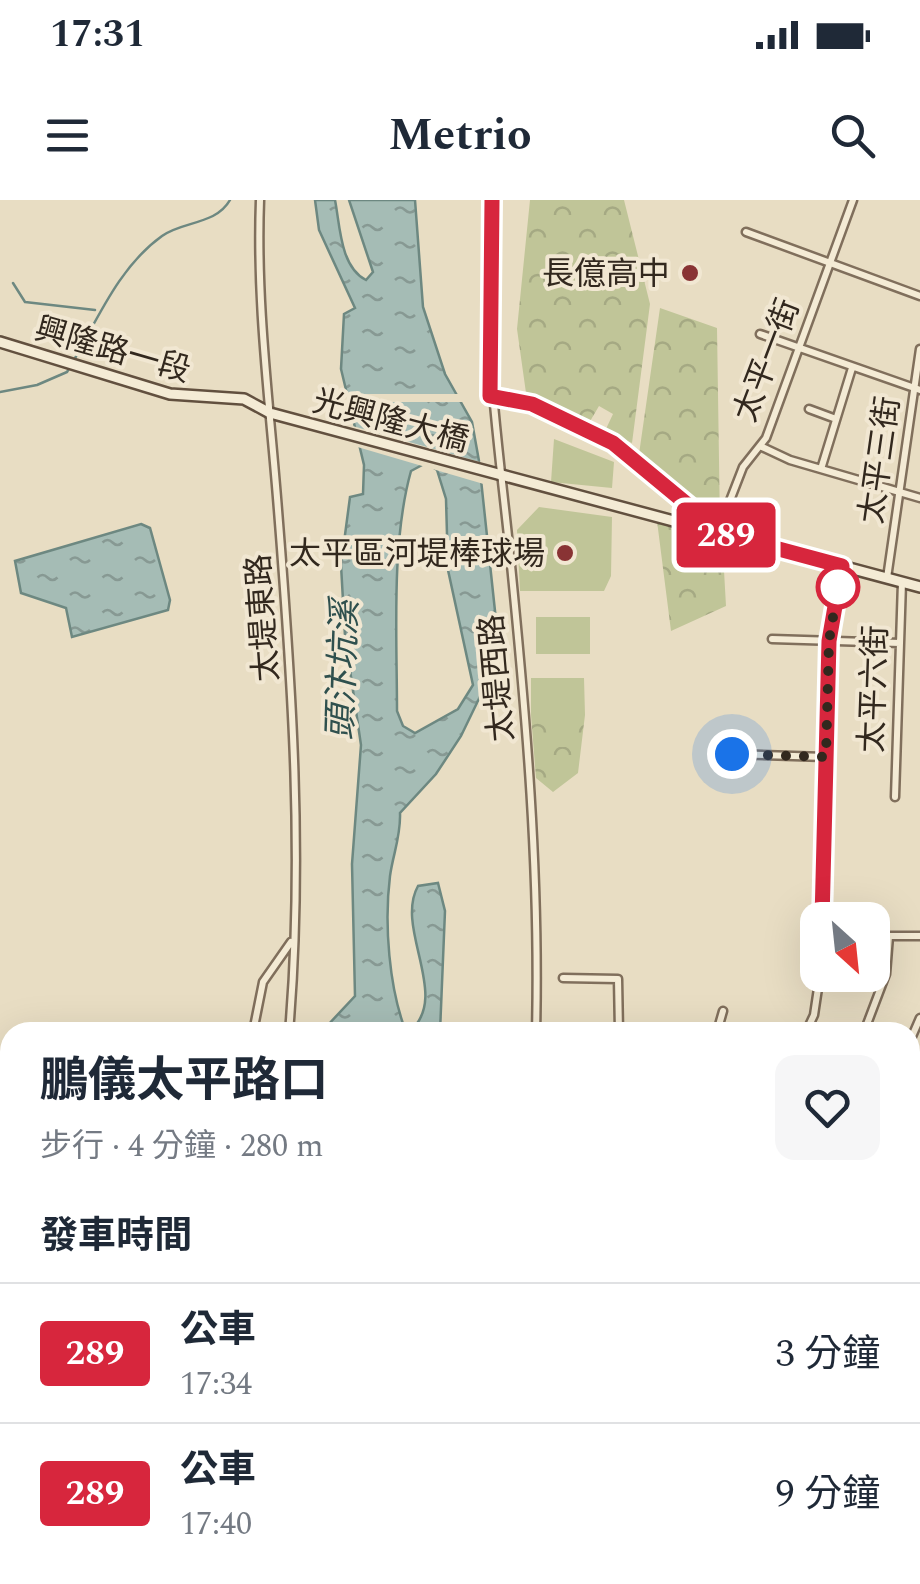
<!DOCTYPE html>
<html lang="zh-TW">
<head>
<meta charset="utf-8">
<style>
  body { margin:0; font-family:Spectral,"Noto Sans TC",serif; background:#f6f6f7; color:#1f2937; height:100vh; display:flex; flex-direction:column; font-size:38px; white-space:nowrap }
  * { box-sizing:border-box; margin:0 }
  p { font-size:32px; color:#747a83 }
  .icon { flex:none; width:55px; height:55px; fill:none; stroke:currentColor; stroke-width:2; stroke-linecap:round; stroke-linejoin:round }
  .map { position:relative; flex:1; overflow:hidden }
  .sheet { position:absolute; left:0px; top:822px; width:920px; height:562px; display:flex; flex-direction:column; background:#fff; border-radius:30px 30px 0 0; box-shadow:0 10px 40px #0002 }
  .sheet>* { flex:none }
  .badge { padding:0 20px; border-radius:8px; font-size:35px; line-height:65px }
  .needle { width:65px; rotate:153deg }
  .tools { position:absolute; left:800px; top:702px; display:grid; gap:20px }
  .tools a { display:grid; place-items:center; width:90px; height:90px; border-radius:20px; background:#fff; box-shadow:0 10px 40px #0002; font-size:50px }
  .you { position:absolute; width:50px; height:50px; margin:-25px; border:8px solid #fff; border-radius:50%; background:#1a73e8; box-shadow:0 0 0 15px #1a73e833 }
  .map>.badge { position:absolute; translate:-50% -50%; box-shadow:0 0 0 5px #fff }
  h2 { padding:0 40px; font-size:38px; line-height:90px }
  .round { display:grid; place-items:center; flex:none; width:105px; height:105px; border-radius:20px; background:#f6f6f7 }
  .summary { display:flex; align-items:center; justify-content:space-between; height:170px; padding:0 40px }
  h1 { font-size:48px; font-weight:700; line-height:75px }
  ul { padding:0; list-style:none }
  li { display:flex; align-items:center; gap:30px; height:140px; padding:0 40px; border-top:2px solid #e0e1e3 }
  li div { flex:1 }
  li b { display:block; font-size:38px }
  li em { font-style:normal }
  li .badge { min-width:110px; font-weight:700; text-align:center }
  .status { display:flex; justify-content:space-between; align-items:center; height:70px; padding:0 50px; background:#fff; direction:ltr }
  .status svg { height:28px; fill:currentColor }
  header { display:flex; justify-content:space-between; align-items:center; height:130px; padding:0 40px; background:#fff; font-size:45px; font-weight:700 }
  .map>svg:first-child { display:block }
  .park { fill:url(#park-crowns) }
  .pitch { fill:#c0c598 }
  .water { fill:url(#water-ripples); stroke:#6d8881; stroke-width:2.5; fill-rule:evenodd }
  .pier { fill:#e8ddc3 }
  .lines { fill:none; stroke-linecap:round; stroke-linejoin:round }
  .stream { stroke:#6d8881; stroke-width:2.5 }
  .street-casing { stroke:#806f5c; stroke-width:11 }
  .secondary-casing { stroke:#62503f; stroke-width:14 }
  .street { stroke:#f4ebd5; stroke-width:6 }
  .secondary { stroke:#f4ebd5; stroke-width:9 }
  .line-casing { stroke:#fff; stroke-width:22 }
  .line { stroke:#d7263d; stroke-width:15 }
  .walk { stroke:#32281e; stroke-width:10; stroke-dasharray:0 18 }
  .poi-dot { fill:#893334; stroke:#f1e7d2; stroke-width:4 }
  .stop-dot { fill:#fff; stroke:#d7263d; stroke-width:5 }
  .labels { text-anchor:middle; stroke-width:8; stroke-linejoin:round; paint-order:stroke }
  .poi-label { font-size:32px; fill:#32281e; stroke:#f1e7d2; text-anchor:end }
  .street-label { font-size:32px; fill:#32281e; stroke:#f1e7d2 }
  .water-label { font-size:35px; font-style:italic; fill:#2f504e; stroke:#f1e7d2 }
</style>
</head>
<body>
<div class="status"><b>17:31</b><svg viewBox="0 0 49 12"><path d="M0 12V9h3v3zM5 12V6h3v6zM10 12V3h3v9zM15 12V0h3v12zM26 1h20v11H26zM47 4h2v5h-2z"/></svg></div>
<header><svg class="icon" aria-label="menu" viewBox="0 0 24 24"><path d="M4 6h16M4 12h16M4 18h16"/></svg>Metrio<svg class="icon" aria-label="search" viewBox="0 0 24 24"><circle cx="10" cy="10" r="6"/><path d="M15 15l6 6"/></svg></header>
<div class="map">
<svg width="920" height="1384" viewBox="0 0 920 1384">
  <defs>
    <pattern id="park-crowns" width="20" height="18" patternUnits="userSpaceOnUse" patternTransform="scale(2.5)"><rect width="20" height="18" fill="#c0c598"/><path d="M2 6a3 3 0 1 1 6 0M12 15a3 3 0 1 1 6 0" fill="none" stroke="#a5a983"/></pattern>
    <pattern id="water-ripples" width="26" height="14" patternUnits="userSpaceOnUse" patternTransform="scale(2.5)"><rect width="26" height="14" fill="#a5bcb5"/><path d="M2 4q2-2 4 0t4 0M15 11q2-2 4 0t4 0" fill="none" stroke="#879993"/></pattern>
  </defs>
  <rect width="100%" height="100%" fill="#e8ddc3"/>
  <path class="park" d="M530,0H624L650,104L632,243L605,231L613,214L599,206L589,223L526,193L517,129Z
    M660,108L717,128L720,325L639,254Z
    M657,321L722,335L726,406L671,431Z
    M531,515H585L578,573L553,592L536,578Z
    M187,1375H237L236,1384H181Z"/>
  <path class="pitch" d="M554,239L614,262L612,288L551,282Z
    M539,307L612,317L611,376L604,391H520L517,330Z
    M536,417H590V454H536Z
    M531,478H584L585,515H531Z
    M552,518H569V547H552Z"/>
  <path class="water" d="M315,0H335C340,25 340,67 366,80L373,72L349,0H415L423,107L445,174L472,222L479,261L498,439L488,480L461,536L436,574L400,613C401,636 393,654 390,676C384,724 389,788 406,832H326L327,826L355,796L352,664L361,545L345,436L341,365L350,297L363,294L364,265L341,169L344,114L355,108L319,30ZM426,263L437,270L446,299L448,370L473,485L458,509L415,533L403,526L397,511C397,437 391,342 411,271Z
    M141,324L150,328L170,400L168,410L72,437L66,408L21,393L15,361Z
    M438,683L445,711L440,832H409C452,797 394,729 418,686Z
    M322,1375H430L428,1384H322Z"/>
  <path class="pier" d="M342,194H465L468,202H343Z
    M349,225L480,262L484,258L487,285L354,246Z"/>
  <g class="lines">
    <path class="stream" d="M13,83L25,102L95,110
      M0,192L37,185L67,172C95,126 116,69 162,36C182,21 216,25 230,0"/>
    <defs>
      <path id="street" d="M260,0C256,104 270,206 278,310C292,485 304,657 289,832
        M492,0C479,120 498,237 510,355C526,514 540,673 536,832
        M746,32L920,96
        M760,134L920,190
        M490,196L532,204L613,243L717,330
        M809,209L836,219
        M760,246L790,260L920,298
        M821,269L852,168
        M723,334L724,316L743,267L766,238L853,0
        M887,378L920,149
        M772,439L900,443
        M732,554L825,557
        M895,597L902,382
        M822,720L829,441L843,366
        M872,736H920
        M563,778L618,779L619,832
        M253,832L263,782L291,742
        M717,832L723,811
        M806,832L814,815L820,775
        M864,832L886,774L889,736
        M910,841L920,818
        M910,1014L920,1018
        M910,1054L920,1020
        M910,1108L913,1096
        M910,1142L920,1150
        M0,1259L10,1249
        M910,1364L920,1367
        M174,1384L180,1375
        M241,1384V1375
        M493,1384L494,1375
        M619,1384L622,1375
        M731,1384L736,1375
        M802,1384L809,1375
        M854,1384L861,1375"/>
      <path id="secondary" d="M0,142L170,194L244,199L270,213L920,387
        M0,1320L10,1354
        M16,1375L18,1384"/>
    </defs>
    <use href="#street" class="street-casing"/>
    <use href="#secondary" class="secondary-casing"/>
    <use href="#street" class="street"/>
    <use href="#secondary" class="secondary"/>
  </g>
  <g class="lines">
    <defs>
      <path id="line" d="M492,0L490,196L532,204L613,243L723,334L842,366L829,441L822,720"/>
    </defs>
    <use href="#line" class="line-casing"/>
    <use href="#line" class="line"/>
    <path class="walk" d="M732,554L826,557L829,441L838,387"/>
  </g>
  <g class="poi-dot">
    <circle cx="690" cy="73" r="10"/>
    <circle cx="565" cy="353" r="10"/>
  </g>
  <circle class="stop-dot" cx="838" cy="387" r="20"/>
  <g class="labels">
    <g class="poi-label">
      <text x="670" y="84">長億高中</text>
      <text x="545" y="364">太平區河堤棒球場</text>
    </g>
    <g class="street-label">
      <text transform="translate(113 149) rotate(16)" y="11">興隆路一段</text>
      <text transform="translate(766 160) rotate(-69)" y="11">太平一街</text>
      <text transform="translate(391 220) rotate(15)" y="11">光興隆大橋</text>
      <text transform="translate(879 260) rotate(-82)" y="11">太平三街</text>
      <text transform="translate(262 418) rotate(-94)" y="11">太堤東路</text>
      <text transform="translate(496 478) rotate(-95)" y="11">太堤西路</text>
      <text transform="translate(873 489) rotate(-88)" y="11">太平六街</text>
    </g>
    <g class="water-label">
      <text transform="translate(342 470) rotate(-88)" y="12">頭汴坑溪</text>
    </g>
  </g>
</svg>
<div class="tools">
<a><svg class="needle" viewBox="-14 -14 28 28"><path d="M0-13l5 13h-10z" fill="#e53935"/><path d="M0 13l5-13h-10z" fill="#747a83"/></svg></a>
</div>
<div class="you" style="left:732px;top:554px"></div>
<b class="badge" style="left:726px;top:335px;background:#d7263d;color:#fff">289</b>
<section class="sheet">
<div class="summary"><div><h1>鵬儀太平路口</h1><p>步行 · 4 分鐘 · 280 m</p></div><a class="round"><svg class="icon" aria-label="heart" viewBox="0 0 24 24"><path d="M12 20l-8-8c-3-5 5-10 8-4 3-6 11-1 8 4z"/></svg></a></div>
<h2>發車時間</h2>
<ul>
<li><span class="badge" style="background:#d7263d;color:#fff">289</span><div><b>公車</b><p>17:34</p></div><em>3 分鐘</em></li>
<li><span class="badge" style="background:#d7263d;color:#fff">289</span><div><b>公車</b><p>17:40</p></div><em>9 分鐘</em></li>
</ul>
</section>
</div>
</body>
</html>
